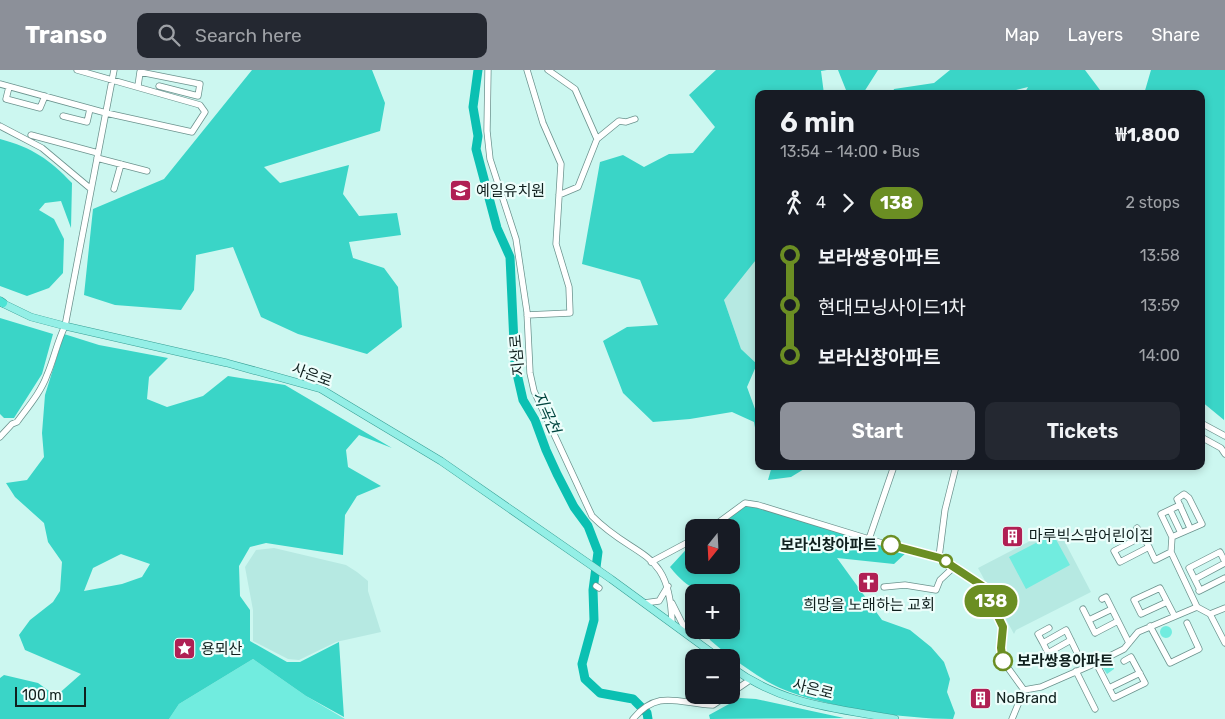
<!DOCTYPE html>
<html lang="en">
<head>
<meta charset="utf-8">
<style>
  body { margin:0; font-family:Rubik,"Noto Sans KR",sans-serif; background:#242831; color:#f1f3f6; height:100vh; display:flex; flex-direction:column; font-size:19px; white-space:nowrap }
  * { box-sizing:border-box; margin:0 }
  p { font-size:16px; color:#9ea1a6 }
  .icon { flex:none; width:28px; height:28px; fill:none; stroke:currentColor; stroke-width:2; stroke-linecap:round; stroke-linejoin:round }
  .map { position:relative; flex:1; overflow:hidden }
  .drawer { position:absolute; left:755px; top:20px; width:450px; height:380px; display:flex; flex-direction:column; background:#171b24; border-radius:10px; box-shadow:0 2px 8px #0003 }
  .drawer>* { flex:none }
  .badge { padding:0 10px; border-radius:16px; font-size:18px; line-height:32px }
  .needle { width:32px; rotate:198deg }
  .controls { position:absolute; left:685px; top:449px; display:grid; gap:10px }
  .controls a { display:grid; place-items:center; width:55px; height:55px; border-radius:10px; background:#171b24; box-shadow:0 2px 8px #0003; font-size:25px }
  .scale { position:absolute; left:15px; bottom:12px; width:71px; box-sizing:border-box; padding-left:5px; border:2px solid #10201e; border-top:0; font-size:14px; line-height:18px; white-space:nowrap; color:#10201e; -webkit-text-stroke:4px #edfefb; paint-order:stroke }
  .map>.badge { position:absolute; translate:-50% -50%; box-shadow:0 0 0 2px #fff }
  .legs { display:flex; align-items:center; gap:8px; height:55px; padding:0 25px; font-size:16px }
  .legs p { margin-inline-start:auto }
  .headline { display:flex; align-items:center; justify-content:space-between; height:85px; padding:0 25px }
  h1 { font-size:28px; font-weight:600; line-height:38px }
  .cta { display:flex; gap:10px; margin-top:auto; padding:10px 25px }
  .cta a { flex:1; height:58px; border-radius:10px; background:#8c9099; color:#fff; font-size:20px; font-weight:600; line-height:58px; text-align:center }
  .cta a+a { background:#242831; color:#f1f3f6 }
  ul { padding:0 25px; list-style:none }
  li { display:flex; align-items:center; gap:18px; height:50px; font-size:19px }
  li i { display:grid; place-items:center; width:8px; height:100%; margin:0 6px; background:currentColor }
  li i::after { content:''; width:12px; height:12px; margin:-6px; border:4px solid; border-radius:50%; background:#171b24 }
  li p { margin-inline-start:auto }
  li:first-child i { background:linear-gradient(#0000 50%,currentColor 0) }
  li:last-child i { background:linear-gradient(currentColor 50%,#0000 0) }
  header { display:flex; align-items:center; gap:30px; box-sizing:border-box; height:70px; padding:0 25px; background:#8c9099; color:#fff }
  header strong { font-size:24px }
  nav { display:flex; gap:28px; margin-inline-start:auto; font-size:18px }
  .search { width:350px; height:45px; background:#242831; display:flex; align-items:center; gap:12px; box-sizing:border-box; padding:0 18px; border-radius:10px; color:#9ea1a6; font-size:19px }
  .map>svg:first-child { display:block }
  .built { fill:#b6e9e2 }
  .green { fill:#71ecdf }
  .forest { fill:#3ad5c7; fill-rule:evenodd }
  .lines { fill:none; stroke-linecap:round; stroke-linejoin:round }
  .river { stroke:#0bc0b2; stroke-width:9 }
  .minor-casing { stroke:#6c938e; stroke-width:7 }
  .major-casing { stroke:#379f95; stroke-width:8 }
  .highway-casing { stroke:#379f95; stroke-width:9 }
  .minor { stroke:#fff; stroke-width:5.5 }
  .major { stroke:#94efe6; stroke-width:7 }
  .highway { stroke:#4ce4d5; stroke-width:8 }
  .line-1-casing { stroke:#fff; stroke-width:11 }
  .line-1 { stroke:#6b8e23; stroke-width:8 }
  .stop-1-dot { fill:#fff; stroke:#6b8e23; stroke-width:2.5 }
  .labels { text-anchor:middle; stroke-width:4.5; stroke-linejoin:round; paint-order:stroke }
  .poi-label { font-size:15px; fill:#10201e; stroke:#edfefb; text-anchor:start }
  .street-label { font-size:15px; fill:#10201e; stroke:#edfefb }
  .stop-label { font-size:15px; font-weight:bold; fill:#10201e; stroke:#edfefb; text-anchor:end }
  .water-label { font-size:16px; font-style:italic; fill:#00453f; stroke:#edfefb }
</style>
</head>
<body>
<header>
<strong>Transo</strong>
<div class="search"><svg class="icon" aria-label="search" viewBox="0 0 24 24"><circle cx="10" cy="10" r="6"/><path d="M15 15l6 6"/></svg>Search here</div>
<nav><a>Map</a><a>Layers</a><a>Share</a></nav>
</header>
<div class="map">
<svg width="1225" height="649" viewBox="0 0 1225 649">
  <rect width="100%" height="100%" fill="#ccf7f0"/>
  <path class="built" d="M757,186L759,293L757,294L741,279L724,230Z
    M1057,457L1091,522L1016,560L1014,564L978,498Z
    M274,478L346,495L357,502L368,511V521L381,562L336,572L299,590L288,589L253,571V540L245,497L256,480Z"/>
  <path class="green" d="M1053,464L1070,495L1026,519L1009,487Z
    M1160 562a6 6 0 1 1 12 0a6 6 0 1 1-12 0Z
    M253,589L306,626L345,649H169L179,634Z
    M1113,589L1114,599L1107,604L1101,595Z"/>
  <path class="forest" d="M252,0H372L385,33L380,61L264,97L280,113L349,95L343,124L359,146L397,143L401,165L349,172L353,188L384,198L398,217L402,257L367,284L298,264L261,247L233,177L196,185L194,220L181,240L115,235L84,225L93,139L164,109Z
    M716,0H827L821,1L824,24H759V186L724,230L741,279L757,294L747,317L759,350V380L754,352L732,342L690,349L653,352L623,323L603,271L627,257L658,255L640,210L582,194L600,92L623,85L644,97L669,84L693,83L715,57L689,25Z
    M838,0H878L864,22L846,20Z
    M950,0H1085L1103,24H1024L1028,17L1000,24H892L894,19L934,13Z
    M1151,0H1225L1224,350L1201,331V24H1144Z
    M0,69C33,78 49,89 72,113L71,158L61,131L45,133L39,140L54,149L64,169L63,203L49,218L27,226L0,216Z
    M0,248L53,264L42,304L14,348H4L0,344Z
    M64,264L99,275L168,288L149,307L147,329L167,337L203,326L228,306L285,315L392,378L359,365L346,380L348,397L381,416L357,426L345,445L343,485L266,473L250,477L239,496L240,526L250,540V571L287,592H300L339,572L344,647L306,626L253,589L179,634L169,649H0V608L4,605L38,613L56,626L81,604L25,580L19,565L30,550L53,532L60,521L62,492L48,472L44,453L15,427L6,413L27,410L44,387L42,363L45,325ZM121,484L150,494L142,507L122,514L84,521L93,498Z
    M772,396H809L791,407L768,410Z
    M745,433L908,481L894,494L837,488L882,550L910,560L931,577L944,592L950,609L947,622L955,643L953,649C904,649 824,637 780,618C760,609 727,585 710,570L706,560H731V522C700,522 690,522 670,497L694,471V495H731V458L711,457Z
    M740,628L756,629L844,648L710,649L709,645Z"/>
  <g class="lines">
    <path class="river" d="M478,0L473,37L478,66L476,79L497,158L510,187L515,295L523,330L535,350L546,380L557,404L574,437L588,456L598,482L593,520L594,550L582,594L585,609L600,623L633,629L647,643L648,649"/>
    <defs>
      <path id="minor" d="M488,0L487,61L490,89L516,169L527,242L530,303L534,321L592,446C635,490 670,477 672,553
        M548,0L575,19L597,69L578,117L559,125
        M0,14L106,43L192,62L205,42L200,35L77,0
        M138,16L140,2L200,14L198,26L159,16
        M9,17L6,29L40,38L45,26
        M63,46L87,52L90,39
        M0,56L42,78L91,119
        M31,65L98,83
        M597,69L619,51L626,52L635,49
        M97,88L147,101
        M114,119L121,94
        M527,245L570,243L569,217L556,174L561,94L543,53L527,0
        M1201,353L1225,366
        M0,367L12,354L17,352C28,337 41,322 47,305C54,289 57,272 65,256L114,0
        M1201,367L1221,378L1225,384
        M956,396L945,440L939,487L984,517L1003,557L1001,578L1003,591L1024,620L1012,649
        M1180,435L1161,444L1172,467L1171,482L1197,537
        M1170,440L1181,463
        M711,458L745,433L758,435L908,481L939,487
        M1137,458L1143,466
        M1172,467L1202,454L1189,428L1184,424L1177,429L1190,458
        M869,469L894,396
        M1149,477L1143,466L1114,481L1120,492L1149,477L1155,490L1171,482
        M651,492L694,469
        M1195,509L1225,493
        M596,516L599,518
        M884,517L905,515L936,520L940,510L955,496
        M1200,520L1189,498L1220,482L1225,492
        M1199,521L1225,508
        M1102,529L1106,527L1129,573
        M1167,532L1141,544L1134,530L1160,518L1174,545
        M644,533L659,531L668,516
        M672,533L688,565
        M1083,539L1095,563L1118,551
        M1210,544L1225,538
        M1089,550L1112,539
        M1150,556L1170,593L1199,579L1187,553
        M1071,570L1048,583L1043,573L1066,560L1084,597
        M1043,573L1038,564L1049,558
        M1096,593L1114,628L1145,613L1131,587L1124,591
        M1076,601L1095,639
        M1109,618L1140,603
        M1024,620L1041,617L1096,593L1124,579L1138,562L1197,537L1210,544L1225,573
        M731,623L750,610
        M633,649C658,618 680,634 713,635L728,625"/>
      <path id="major" d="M0,232L31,247L65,256L227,293L321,319L441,391L611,509L719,588
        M731,597C783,635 834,638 895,649"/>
      <path id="highway" d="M0,231L3,233"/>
    </defs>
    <use href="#minor" class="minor-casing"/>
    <use href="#major" class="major-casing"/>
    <use href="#highway" class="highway-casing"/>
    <use href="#minor" class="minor"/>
    <use href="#major" class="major"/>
    <use href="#highway" class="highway"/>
  </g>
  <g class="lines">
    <defs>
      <path id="line-1" d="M891,475L940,488L984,517L1003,557L1001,578L1003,591"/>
    </defs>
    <use href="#line-1" class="line-1-casing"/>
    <use href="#line-1" class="line-1"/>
  </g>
  <defs>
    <symbol id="school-square" viewBox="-11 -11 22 22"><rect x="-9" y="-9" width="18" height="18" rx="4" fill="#b02054" stroke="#edfefb"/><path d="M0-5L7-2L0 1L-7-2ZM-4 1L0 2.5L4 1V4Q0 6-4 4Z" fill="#fff"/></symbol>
    <symbol id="building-square" viewBox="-11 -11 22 22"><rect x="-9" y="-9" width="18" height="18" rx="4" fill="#b02054" stroke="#edfefb"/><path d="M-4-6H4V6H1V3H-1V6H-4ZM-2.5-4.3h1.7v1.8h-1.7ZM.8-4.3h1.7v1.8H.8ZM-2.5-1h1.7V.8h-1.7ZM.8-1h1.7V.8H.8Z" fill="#fff"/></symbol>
    <symbol id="church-square" viewBox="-11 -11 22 22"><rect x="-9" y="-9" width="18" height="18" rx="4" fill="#b02054" stroke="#edfefb"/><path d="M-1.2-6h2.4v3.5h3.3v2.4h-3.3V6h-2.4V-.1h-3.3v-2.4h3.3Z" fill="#fff"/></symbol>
    <symbol id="sight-square" viewBox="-11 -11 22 22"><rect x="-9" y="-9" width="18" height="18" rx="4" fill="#b02054" stroke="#edfefb"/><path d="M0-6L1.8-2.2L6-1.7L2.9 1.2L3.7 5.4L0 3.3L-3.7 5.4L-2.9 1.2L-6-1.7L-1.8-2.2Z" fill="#fff"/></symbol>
  </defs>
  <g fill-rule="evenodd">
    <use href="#school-square" x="448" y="108" width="25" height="25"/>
    <use href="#building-square" x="1000" y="454" width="25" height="25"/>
    <use href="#church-square" x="856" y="500" width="25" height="25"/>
    <use href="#sight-square" x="172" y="566" width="25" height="25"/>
    <use href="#building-square" x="968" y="616" width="25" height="25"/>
  </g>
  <g class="stop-1-dot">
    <circle cx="891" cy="475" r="9"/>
    <circle cx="946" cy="491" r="6"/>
    <circle cx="1003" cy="591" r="9"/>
  </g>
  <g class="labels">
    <g class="poi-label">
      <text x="476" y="126">예일유치원</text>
      <text x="1029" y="471">마루빅스맘어린이집</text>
      <text x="869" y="540" text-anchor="middle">희망을 노래하는 교회</text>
      <text x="201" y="584">용뫼산</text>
      <text x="996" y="633">NoBrand</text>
    </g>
    <g class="street-label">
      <text transform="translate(517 285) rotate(-95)" y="5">지삼로</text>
      <text transform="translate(312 305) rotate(20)" y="5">사은로</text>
      <text transform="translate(813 619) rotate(14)" y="5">사은로</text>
    </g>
    <g class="stop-label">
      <text x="877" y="480">보라신창아파트</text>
      <text x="1017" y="596" text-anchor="start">보라쌍용아파트</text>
    </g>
    <g class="water-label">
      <text transform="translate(547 342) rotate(66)" y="6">지곡천</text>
    </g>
  </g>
</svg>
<div class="controls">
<a><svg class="needle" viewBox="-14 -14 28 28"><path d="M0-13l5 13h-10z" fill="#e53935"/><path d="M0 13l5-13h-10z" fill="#9ea1a6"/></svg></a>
<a>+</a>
<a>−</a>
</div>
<div class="scale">100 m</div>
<b class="badge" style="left:991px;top:531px;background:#6b8e23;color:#fff">138</b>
<section class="drawer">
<div class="headline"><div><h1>6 min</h1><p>13:54 – 14:00 · Bus</p></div><b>₩1,800</b></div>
<div class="legs"><svg class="icon" aria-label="walk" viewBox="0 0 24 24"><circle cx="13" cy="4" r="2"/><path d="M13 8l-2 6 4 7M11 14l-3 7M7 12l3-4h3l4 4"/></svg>4<svg class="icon" aria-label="forward" viewBox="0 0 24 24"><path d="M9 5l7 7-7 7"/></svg><b class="badge" style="background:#6b8e23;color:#fff">138</b><p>2 stops</p></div>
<ul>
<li><i style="color:#6b8e23"></i><b>보라쌍용아파트</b><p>13:58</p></li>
<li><i style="color:#6b8e23"></i><span>현대모닝사이드1차</span><p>13:59</p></li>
<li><i style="color:#6b8e23"></i><b>보라신창아파트</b><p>14:00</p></li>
</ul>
<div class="cta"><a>Start</a><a>Tickets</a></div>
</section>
</div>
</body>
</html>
